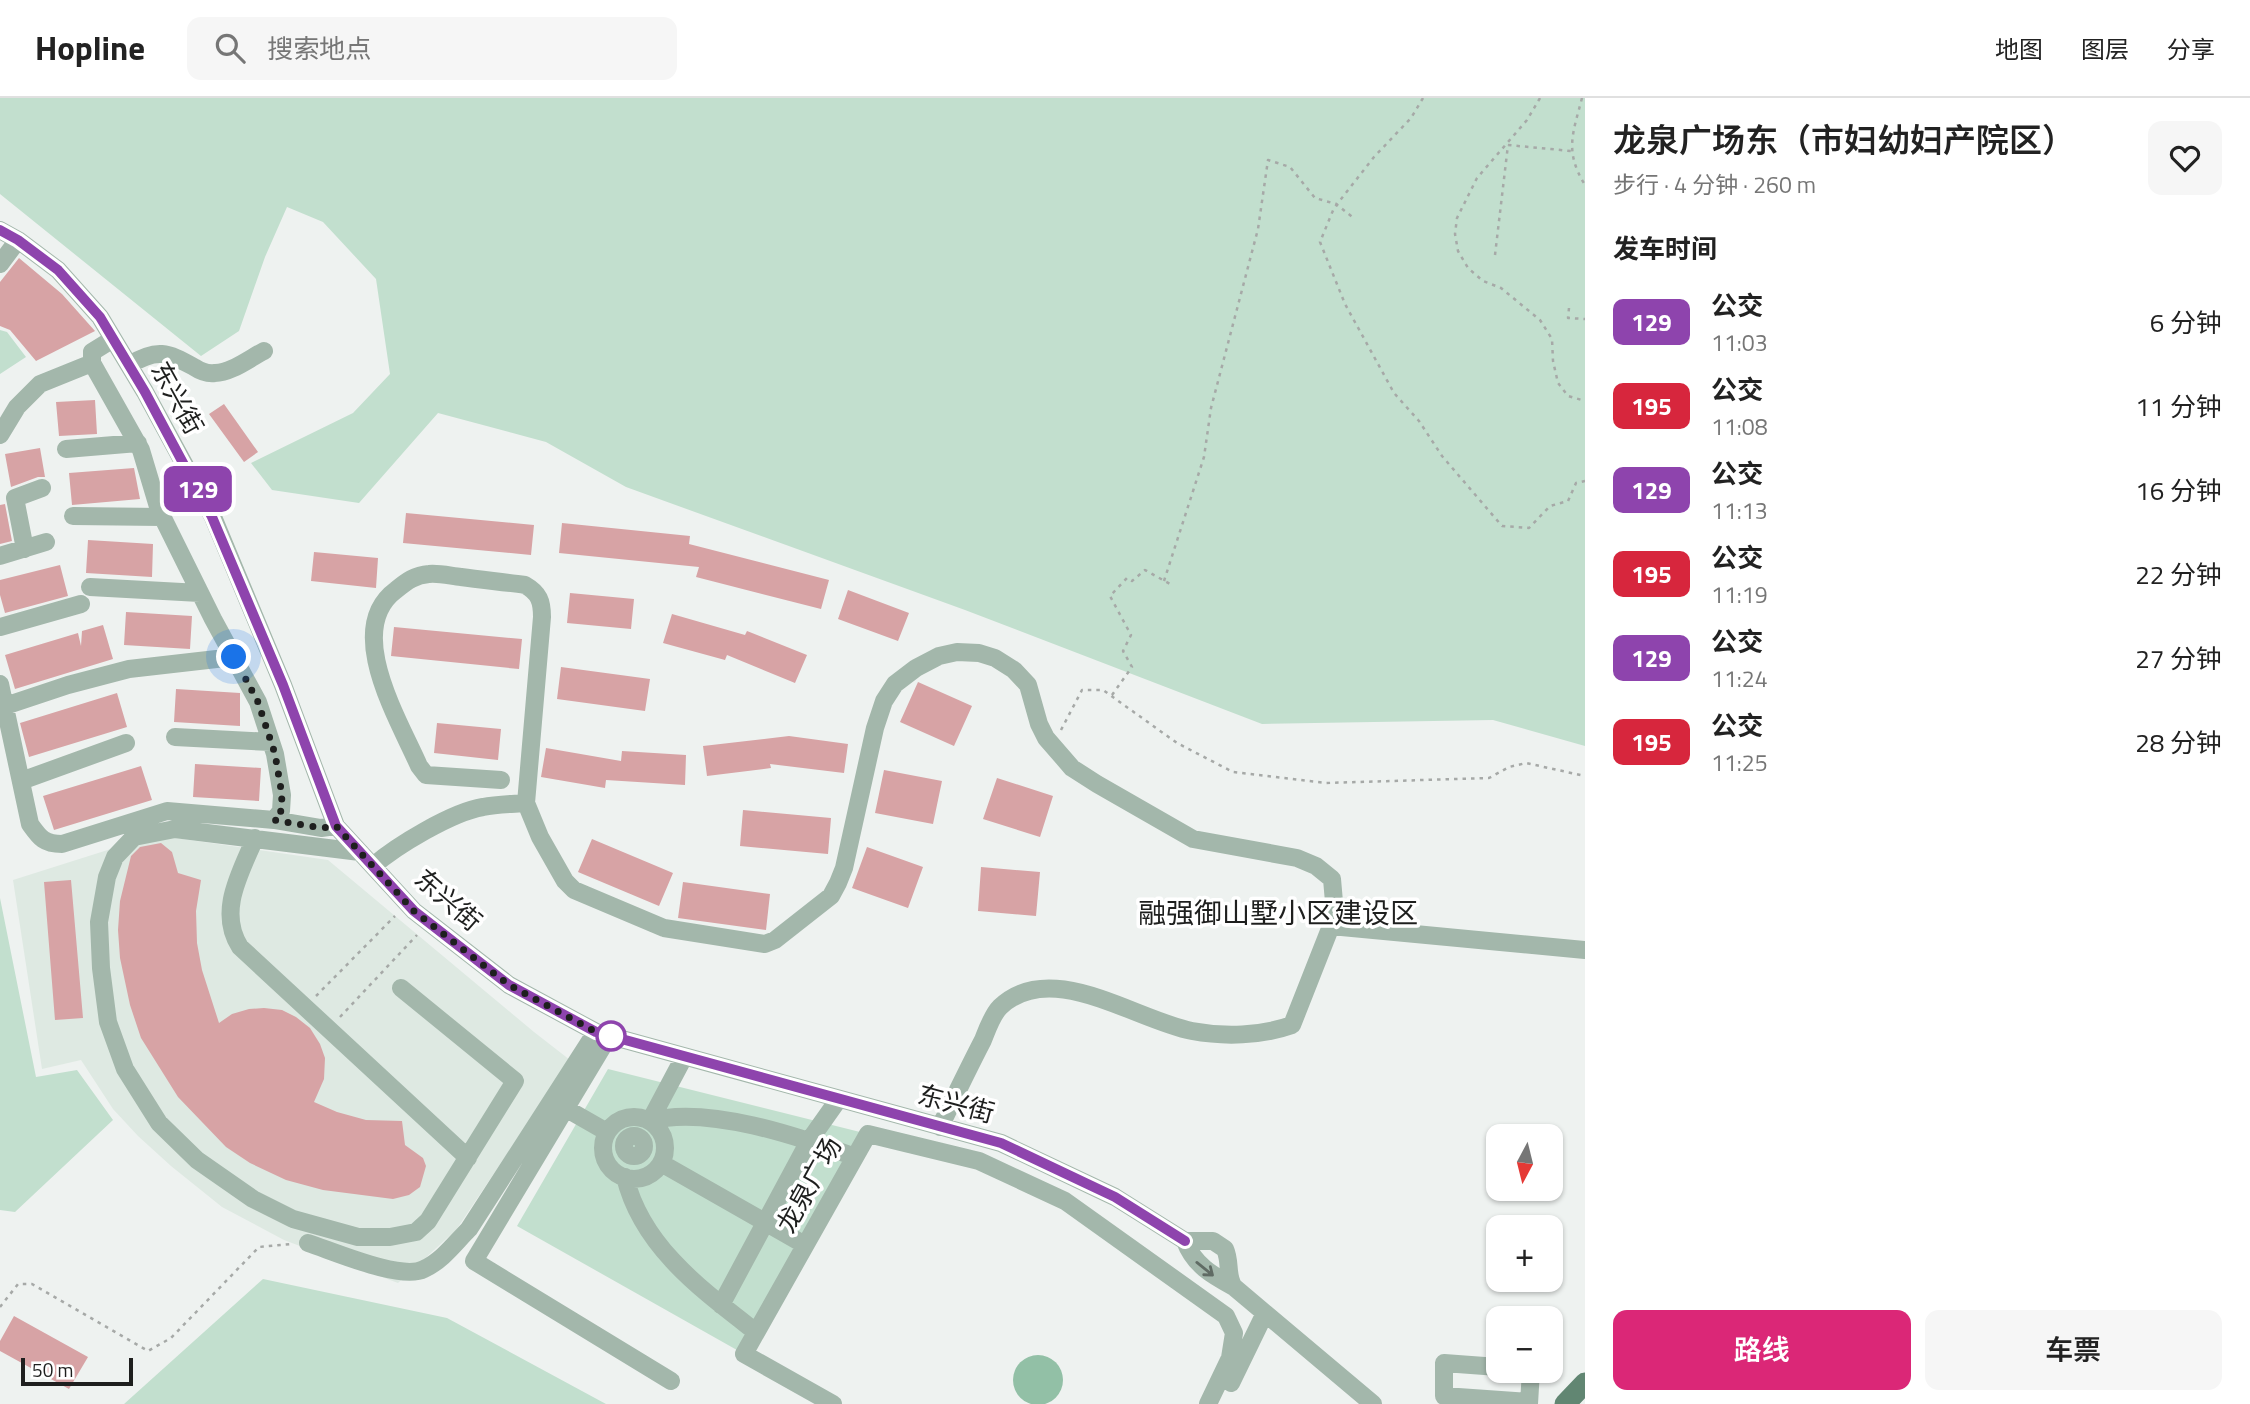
<!DOCTYPE html>
<html lang="zh">
<head>
<meta charset="utf-8">
<style>
  body { margin:0; font-family:"Titillium Web","Noto Sans SC",sans-serif; background:#f6f6f6; color:#222; height:100vh; display:flex; flex-direction:column; font-size:26px; white-space:nowrap }
  * { box-sizing:border-box; margin:0 }
  p { font-size:23px; color:#767676 }
  .icon { flex:none; width:38px; height:38px; fill:none; stroke:currentColor; stroke-width:2; stroke-linecap:round; stroke-linejoin:round }
  .map { position:relative; flex:1; overflow:hidden }
  .details { display:flex; flex-direction:column; background:#fff; width:665px }
  .details>* { flex:none }
  .badge { padding:0 14px; border-radius:10px; font-size:24px; line-height:46px }
  .needle { width:46px; rotate:187deg }
  .tools { position:absolute; left:1486px; top:1026px; display:grid; gap:14px }
  .tools a { display:grid; place-items:center; width:77px; height:77px; border-radius:14px; background:#fff; box-shadow:0 2px 5px #0004; font-size:35px }
  .scale { position:absolute; left:21px; bottom:18px; width:112px; box-sizing:border-box; padding-left:7px; border:4px solid #1e1f1e; border-top:0; font-size:19px; line-height:24px; white-space:nowrap; color:#1e1f1e; -webkit-text-stroke:5px #fff; paint-order:stroke }
  .you { position:absolute; width:35px; height:35px; margin:-18px; border:5px solid #fff; border-radius:50%; background:#1a73e8; box-shadow:0 0 0 10px #1a73e833 }
  .map>.badge { position:absolute; translate:-50% -50%; box-shadow:0 0 0 4px #fff }
  h2 { padding:0 28px; font-size:26px; line-height:63px }
  .round { display:grid; place-items:center; flex:none; width:74px; height:74px; border-radius:14px; background:#f6f6f6 }
  .overview { display:flex; align-items:center; justify-content:space-between; height:119px; padding:0 28px }
  h1 { font-size:33px; font-weight:600; line-height:52px }
  .primary-button { display:flex; gap:14px; margin-top:auto; padding:14px 28px }
  .primary-button a { flex:1; height:80px; border-radius:14px; background:#db2777; color:#fff; font-size:28px; font-weight:600; line-height:80px; text-align:center }
  .primary-button a+a { background:#f6f6f6; color:#222 }
  ul { padding:0; list-style:none }
  li { display:flex; align-items:center; gap:21px; height:84px; padding:0 28px }
  li div { flex:1 }
  li b { display:block; font-size:26px }
  li em { font-style:normal }
  li .badge { min-width:77px; font-weight:700; text-align:center }
  header { display:flex; align-items:center; gap:42px; box-sizing:border-box; height:98px; padding:0 35px; background:#fff; border-bottom:2px solid #e0e0e0 }
  header strong { font-size:33px }
  nav { display:flex; gap:38px; margin-inline-start:auto; font-size:24px }
  .search { width:490px; height:63px; background:#f6f6f6; display:flex; align-items:center; gap:18px; box-sizing:border-box; padding:0 24px; border-radius:14px; color:#767676; font-size:26px }
  main { display:flex; flex:1; min-height:0 }
  .map>svg:first-child { display:block }
  .built { fill:#dee9e2 }
  .green { fill:#c2dfce }
  .water { fill:#92c0a6 }
  .building { fill:#d7a3a5 }
  .lines { fill:none; stroke-linecap:round; stroke-linejoin:round }
  .path { stroke:#a6a9a7; stroke-width:2.5; stroke-dasharray:3.5 5; stroke-linecap:butt }
  .minor { stroke:#a3b7ab; stroke-width:18 }
  .major { stroke:#618672; stroke-width:21 }
  .oneway { stroke:#606b64 }
  .line-casing { stroke:#fff; stroke-width:16 }
  .line { stroke:#8e44ad; stroke-width:10 }
  .walk { stroke:#1e1f1e; stroke-width:7; stroke-dasharray:0 12.6 }
  .stop-dot { fill:#fff; stroke:#8e44ad; stroke-width:3.5 }
  .labels { text-anchor:middle; stroke-width:7; stroke-linejoin:round; paint-order:stroke }
  .street-label { font-size:26px; fill:#1e1f1e; stroke:#fff }
  .neighbourhood-label { font-size:28px; fill:#1e1f1e; stroke:#fff }
</style>
</head>
<body>
<header>
<strong>Hopline</strong>
<div class="search"><svg class="icon" aria-label="search" viewBox="0 0 24 24"><circle cx="10" cy="10" r="6"/><path d="M15 15l6 6"/></svg>搜索地点</div>
<nav><a>地图</a><a>图层</a><a>分享</a></nav>
</header>
<main>
<div class="map">
<svg width="1585" height="1306" viewBox="0 0 1585 1306">
  <rect width="100%" height="100%" fill="#eef2f0"/>
  <path class="built" d="M155,737L328,762L534,934L570,962L456,1132L398,1185L284,1142L222,1109L171,1068L138,1038L113,1011L81,962L42,971L13,782Z"/>
  <path class="green" d="M0,0H1585V648L1493,622L1262,626L965,512L626,389L546,344L438,315L359,405L272,392L251,365L353,315L390,276L376,181L323,124L287,109L265,159L239,233L201,258L0,96Z
    M0,232L7,234L26,259L0,276Z
    M0,800L36,979L77,972L113,1022L15,1114L0,1112Z
    M608,971L868,1036L744,1256L517,1128Z
    M263,1181L447,1220L606,1306H124Z"/>
  <path class="water" d="M1013 1282a25 25 0 1 1 50 0a25 25 0 1 1-50 0Z"/>
  <path class="building" d="M19,160L62,196L95,233L36,263L10,232L0,228V184Z
    M95,302L97,336L59,338L56,304Z
    M224,306L258,354L244,364L209,316Z
    M40,350L45,379H38L11,389L5,356Z
    M134,370L140,401L72,407L69,375Z
    M5,406L12,443L0,446V407Z
    M406,415L534,427L531,457L403,445Z
    M562,425L690,438L689,446L829,482L821,511L696,479L699,469L559,455Z
    M88,442L153,446L152,479L86,475Z
    M314,454L378,460L376,490L311,483Z
    M60,467L68,498L5,515L0,497V482Z
    M848,492L909,515L898,543L838,521Z
    M570,495L634,501L631,531L567,525Z
    M126,514L192,518L190,551L124,547Z
    M672,516L745,537L747,533L807,557L795,585L727,557L725,562L663,545Z
    M103,527L113,561L15,591L5,557L78,535L81,548L82,533Z
    M394,529L522,541L519,571L391,558Z
    M561,569L650,581L645,613L557,601Z
    M918,584L972,608L954,648L900,624Z
    M176,591L240,595V628L174,624Z
    M117,595L127,629L29,659L20,625Z
    M437,625L501,631L498,662L434,655Z
    M789,638L848,646L844,675L770,666L771,670L707,678L703,648Z
    M546,650L621,663L622,653L686,657L685,687L606,682L605,690L541,679Z
    M195,666L261,670L259,703L193,699Z
    M141,668L152,702L54,732L43,698Z
    M884,672L942,683L933,726L875,715Z
    M997,680L1053,698L1040,739L983,721Z
    M743,712L831,720L828,756L740,748Z
    M592,741L673,775L659,808L578,774Z
    M161,745L172,754L178,775L201,782L196,813L197,845L202,872L219,925L232,916L249,911L264,910L282,912L296,919L310,930L320,946L325,960L324,981L314,1004L337,1014L366,1022L402,1023L405,1047L423,1060L426,1068L420,1089L409,1097L393,1101L323,1092L286,1082L250,1065L226,1049L178,999L141,940L130,907L120,860L118,832L120,803L131,758L140,749Z
    M867,749L923,769L908,810L852,790Z
    M981,769L1040,774L1036,818L978,813Z
    M71,782L83,920L55,922L44,784Z
    M683,784L770,796L766,832L678,820Z
    M14,1218L88,1259L69,1291L0,1253V1243Z"/>
  <g class="lines">
    <path class="path" d="M1423,0L1411,20L1374,59L1334,110L1320,144L1345,206L1394,295L1419,323L1442,358L1502,428L1529,430L1550,408L1568,403L1576,385L1585,383
      M1540,0L1527,22L1477,80L1457,120L1455,136L1458,153L1468,170L1483,183L1501,190L1540,222L1552,241L1553,263L1558,285L1568,298L1585,303
      M1582,0C1573,35 1564,53 1585,87
      M1508,47L1571,53
      M1495,157L1508,47
      M1569,210L1568,220L1585,221
      M1164,483L1204,359L1211,310L1258,131L1268,62L1290,69L1315,100L1336,106L1355,121
      M1112,597L1132,569L1123,553L1131,537L1110,498L1127,480L1132,483L1145,472L1170,486
      M1061,632L1082,592H1103L1177,645L1233,674L1326,685L1489,680L1509,669L1526,665L1585,678
      M316,898L395,818
      M340,919L417,837
      M0,1209L18,1186H32L148,1253L171,1240L259,1149L292,1146"/>
    <path class="minor" d="M0,132L18,142L58,172L100,219L145,294L213,419L283,587L336,728L414,813L509,887L596,934L1001,1045L1115,1099L1185,1143
      M0,166L18,142
      M92,265V254L113,241
      M129,267C157,250 167,254 194,269C200,273 207,276 215,275C231,275 250,260 264,253
      M0,337L17,309L40,286L92,265L141,352L159,412L213,521L258,604L275,656L282,697L281,713L274,722
      M66,351L138,345
      M73,418L162,419
      M25,451L15,400L42,390
      M0,458L46,444
      M90,489L200,495
      M0,529L81,506
      M0,586L30,726C40,740 44,746 62,746L167,713L274,722L321,730L336,728
      M5,608L68,587L129,571L234,559
      M175,639L271,644
      M501,682L426,677L419,668C399,622 343,531 396,492C407,483 415,477 429,476C439,475 451,478 461,479C482,482 504,484 525,487C539,495 542,503 542,519L526,705L540,739L565,783L574,792L664,830L765,846L775,842L831,798L838,785L844,770L875,630L884,603L895,586L916,570L939,558L957,554L979,555L995,560L1014,572L1028,587L1039,626L1046,640L1072,670L1097,686L1193,741L1297,760L1316,768L1332,781L1334,804L1331,828L1292,927C1261,938 1224,939 1192,933C1135,922 1051,860 1000,909C992,917 987,932 983,942C968,971 954,1000 940,1029
      M21,683L126,645
      M255,740C241,774 217,813 240,849L468,1060
      M360,754L175,731L134,739L115,759L107,779L99,824L101,870L108,924L125,971L159,1025L197,1062L253,1101L293,1121L358,1139H390L416,1134L428,1123L515,983L401,890
      M373,768C396,748 452,714 483,709C497,706 512,706 526,705
      M1331,828L1585,852
      M609,938L474,1163L671,1283
      M565,1010L607,1034
      M603 1050a31 31 0 1 1 62 0a31 31 0 1 1-62 0Z
      M650,1023C707,1007 800,1039 855,1059
      M650,1023L684,959
      M624 1048a10 10 0 1 1 20 0a10 10 0 1 1-20 0Z
      M661,1065L805,1147
      M625,1079C642,1149 702,1192 756,1234
      M1185,1143C1194,1167 1212,1177 1234,1189L1373,1306
      M1185,1143H1213L1225,1151C1231,1164 1226,1178 1234,1189
      M308,1145C333,1153 401,1183 424,1171C442,1163 455,1145 469,1131L596,934
      M721,1207L809,1043L838,1002
      M1498,1269L1444,1265V1298L1529,1304
      M1231,1285L1265,1215
      M833,1306L744,1256L868,1036L979,1063L1065,1103L1226,1218L1234,1235L1230,1260L1208,1306
      M1529,1306L1531,1272"/>
    <path class="major" d="M1565,1306L1585,1285"/>
  </g>
  <defs><path id="oneway-shaft" d="M-6 0H5M1.5-3L5.5 0L1.5 3" fill="none" stroke-width="1.6" stroke-linecap="round" stroke-linejoin="round" transform="scale(1.75)"/></defs>
  <use class="oneway" href="#oneway-shaft" transform="translate(1205 1171) rotate(39)"/>
  <g class="lines">
    <defs>
      <path id="line" d="M0,132L18,142L58,172L100,219L145,294L212,419L283,587L336,728L414,813L509,887L596,934L1001,1045L1115,1099L1185,1143"/>
    </defs>
    <use href="#line" class="line-casing"/>
    <use href="#line" class="line"/>
    <path class="walk" d="M234,559L258,604L275,656L282,697L281,713L274,722L321,730L336,728L414,813L509,887L596,934L611,938"/>
  </g>
  <circle class="stop-dot" cx="611" cy="938" r="14"/>
  <g class="labels">
    <g class="street-label">
      <text transform="translate(177 300) rotate(61)" y="9">东兴街</text>
      <text transform="translate(448 802) rotate(41)" y="9">东兴街</text>
      <text transform="translate(956 1006) rotate(15)" y="9">东兴街</text>
      <text transform="translate(809 1087) rotate(-61)" y="9">龙泉广场</text>
    </g>
    <g class="neighbourhood-label">
      <text x="1278" y="825">融强御山墅小区建设区</text>
    </g>
  </g>
</svg>
<div class="tools">
<a><svg class="needle" viewBox="-14 -14 28 28"><path d="M0-13l5 13h-10z" fill="#e53935"/><path d="M0 13l5-13h-10z" fill="#767676"/></svg></a>
<a>+</a>
<a>−</a>
</div>
<div class="scale">50 m</div>
<div class="you" style="left:234px;top:559px"></div>
<b class="badge" style="left:198px;top:391px;background:#8e44ad;color:#fff">129</b>
</div>
<section class="details">
<div class="overview"><div><h1>龙泉广场东（市妇幼妇产院区）</h1><p>步行 · 4 分钟 · 260 m</p></div><a class="round"><svg class="icon" aria-label="heart" viewBox="0 0 24 24"><path d="M12 20l-8-8c-3-5 5-10 8-4 3-6 11-1 8 4z"/></svg></a></div>
<h2>发车时间</h2>
<ul>
<li><span class="badge" style="background:#8e44ad;color:#fff">129</span><div><b>公交</b><p>11:03</p></div><em>6 分钟</em></li>
<li><span class="badge" style="background:#d7263d;color:#fff">195</span><div><b>公交</b><p>11:08</p></div><em>11 分钟</em></li>
<li><span class="badge" style="background:#8e44ad;color:#fff">129</span><div><b>公交</b><p>11:13</p></div><em>16 分钟</em></li>
<li><span class="badge" style="background:#d7263d;color:#fff">195</span><div><b>公交</b><p>11:19</p></div><em>22 分钟</em></li>
<li><span class="badge" style="background:#8e44ad;color:#fff">129</span><div><b>公交</b><p>11:24</p></div><em>27 分钟</em></li>
<li><span class="badge" style="background:#d7263d;color:#fff">195</span><div><b>公交</b><p>11:25</p></div><em>28 分钟</em></li>
</ul>
<div class="primary-button"><a>路线</a><a>车票</a></div>
</section>
</main>
</body>
</html>
